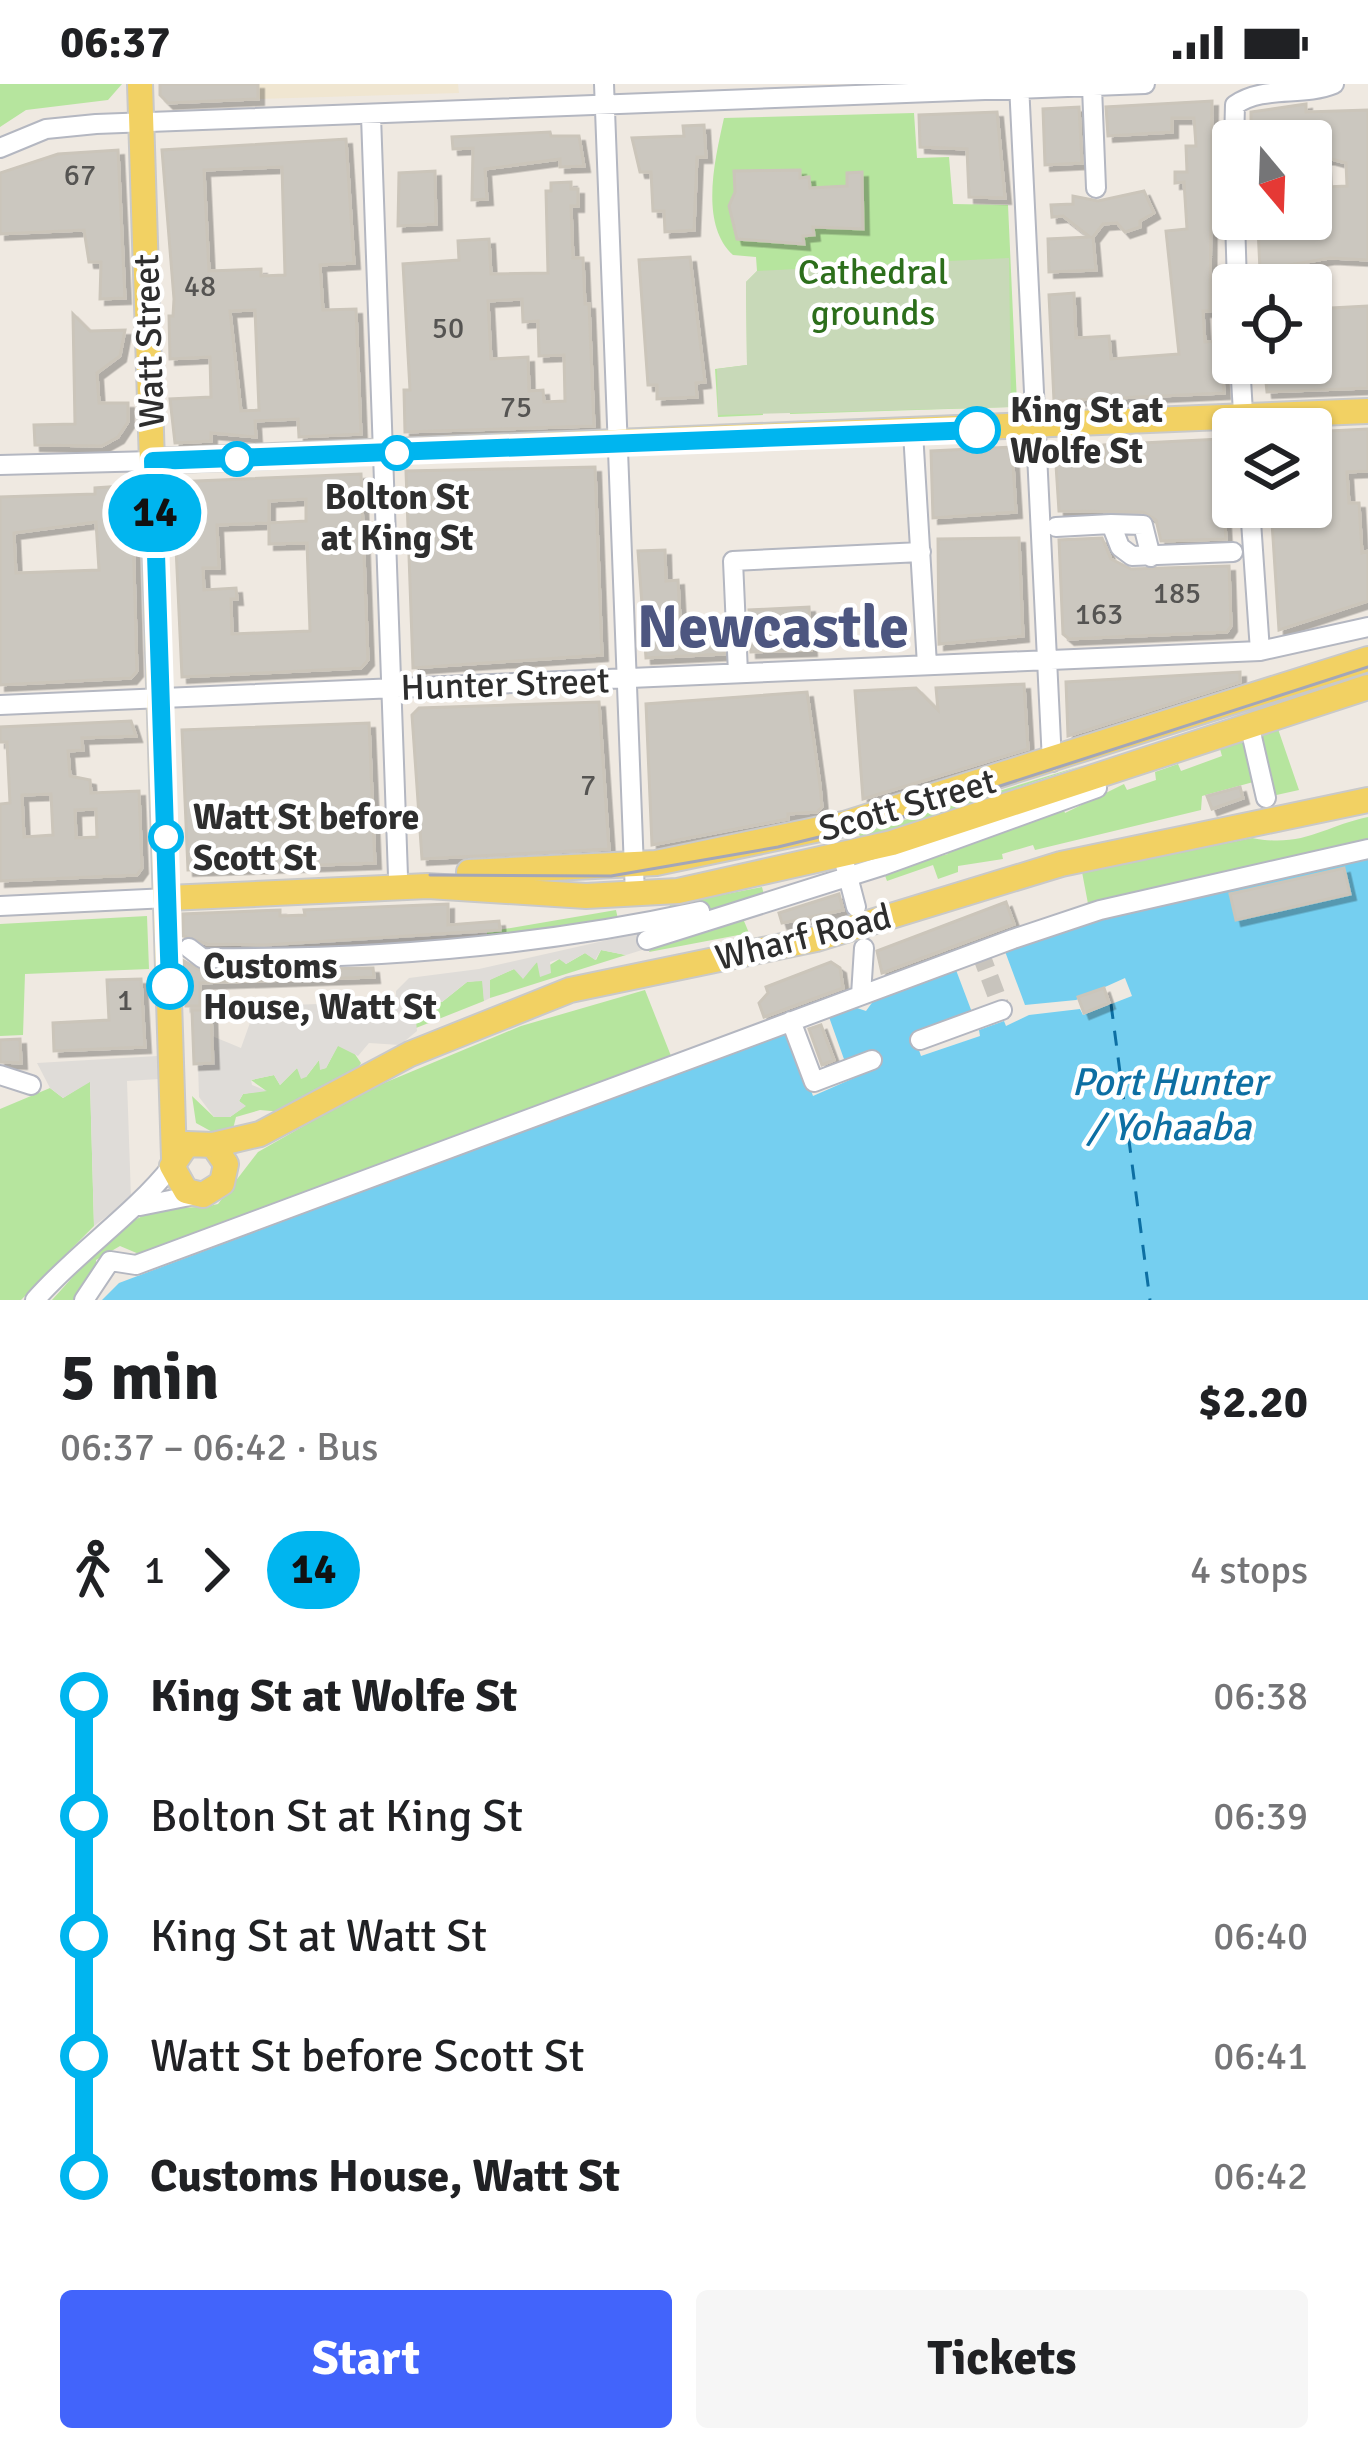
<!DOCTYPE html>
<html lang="en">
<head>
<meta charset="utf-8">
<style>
  body { margin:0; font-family:Signika,sans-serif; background:#f6f6f6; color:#202124; height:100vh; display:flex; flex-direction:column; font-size:45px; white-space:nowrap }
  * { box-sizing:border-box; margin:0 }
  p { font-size:39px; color:#757577 }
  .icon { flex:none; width:66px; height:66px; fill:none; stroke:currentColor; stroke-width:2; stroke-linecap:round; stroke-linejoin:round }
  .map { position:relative; height:1216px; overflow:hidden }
  .details { display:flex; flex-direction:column; background:#fff; flex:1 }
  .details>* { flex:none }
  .badge { padding:0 24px; border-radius:39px; font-size:42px; line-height:78px }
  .needle { width:78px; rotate:161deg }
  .controls { position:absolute; left:1212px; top:36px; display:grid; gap:24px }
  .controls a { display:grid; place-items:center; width:120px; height:120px; border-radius:12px; background:#fff; box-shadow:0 3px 9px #0004; font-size:60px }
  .map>.badge { position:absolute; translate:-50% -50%; box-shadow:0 0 0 6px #fff }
  .legs { display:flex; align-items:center; gap:18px; height:132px; padding:0 60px; font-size:39px }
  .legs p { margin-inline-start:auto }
  .head { display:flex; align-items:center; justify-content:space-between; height:204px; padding:0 60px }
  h1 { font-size:66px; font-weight:800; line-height:90px }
  .action { display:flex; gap:24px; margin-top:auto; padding:24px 60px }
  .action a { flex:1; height:138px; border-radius:12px; background:#4264fb; color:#fff; font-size:48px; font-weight:800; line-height:138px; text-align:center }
  .action a+a { background:#f6f6f6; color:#202124 }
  ul { padding:0 60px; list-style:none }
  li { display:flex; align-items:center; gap:42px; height:120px; font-size:45px }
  li i { display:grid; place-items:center; width:18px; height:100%; margin:0 15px; background:currentColor }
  li i::after { content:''; width:30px; height:30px; margin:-15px; border:9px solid; border-radius:50%; background:#fff }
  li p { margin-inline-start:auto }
  li:first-child i { background:linear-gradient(#0000 50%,currentColor 0) }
  li:last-child i { background:linear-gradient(currentColor 50%,#0000 0) }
  .status { display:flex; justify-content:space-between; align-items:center; height:84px; padding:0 60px; background:#fff; direction:ltr }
  .status svg { height:33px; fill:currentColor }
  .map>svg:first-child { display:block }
  .education { fill:#f0e6d1 }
  .green { fill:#b6e59e }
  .cemetery { fill:#c8d9b8 }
  .plaza { fill:#dfdcd8 }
  .water { fill:#75cff0 }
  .pier { fill:#efe9e1 }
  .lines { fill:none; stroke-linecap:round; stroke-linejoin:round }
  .ferry { stroke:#0d6fa3; stroke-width:3; stroke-dasharray:15 12; stroke-linecap:butt }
  .building { fill:#cbc7bf; stroke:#cbc5ba; stroke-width:3; fill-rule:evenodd; filter:url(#shadow) }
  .minor-tunnel { stroke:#c8c4bd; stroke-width:18; stroke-dasharray:18 9; stroke-linecap:butt }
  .minor-casing { stroke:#b4b7c1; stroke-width:22 }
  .major-casing { stroke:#c9c9c9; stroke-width:28 }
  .minor { stroke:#fff; stroke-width:18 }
  .major { stroke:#f2d163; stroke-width:24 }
  .tram { stroke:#a3a6b8; stroke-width:3 }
  .line-1-casing { stroke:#fff; stroke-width:27 }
  .line-1 { stroke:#00b5ef; stroke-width:18 }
  .stop-1-dot { fill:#fff; stroke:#00b5ef; stroke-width:6 }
  .labels { text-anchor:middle; stroke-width:9; stroke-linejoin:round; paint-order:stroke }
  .number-label { font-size:30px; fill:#555452 }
  .park-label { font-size:36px; fill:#2c6e1b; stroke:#fff }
  .street-label { font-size:36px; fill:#2e2e2e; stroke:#fff }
  .stop-label { font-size:36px; font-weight:bold; fill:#2e2e2e; stroke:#fff; text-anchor:start }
  .water-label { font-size:39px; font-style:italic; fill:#0d6fa3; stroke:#fff }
  .town-label { font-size:60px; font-weight:bold; fill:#4d5680; stroke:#fff }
</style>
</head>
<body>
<div class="status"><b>06:37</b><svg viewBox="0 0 49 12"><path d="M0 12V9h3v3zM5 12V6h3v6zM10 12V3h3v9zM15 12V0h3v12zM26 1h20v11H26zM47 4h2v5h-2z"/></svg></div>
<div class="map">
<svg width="1368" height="1216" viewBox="0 0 1368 1216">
  <defs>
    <filter id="shadow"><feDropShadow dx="5.5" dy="5.5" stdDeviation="0" flood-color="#0004"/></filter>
  </defs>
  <rect width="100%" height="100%" fill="#efe9e1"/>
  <path class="education" d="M258,0H458L459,9L258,15Z"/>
  <path class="green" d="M0,0H122L108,16L26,26L0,43Z
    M914,29L917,74L949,73L953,120L1008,121L1017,319L1011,323L790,330L789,321L762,323L763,331L718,333L715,285L747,281L746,198L757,187L756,173L733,171C699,140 715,75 724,34Z
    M1278,645L1299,706L1272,712L1258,652Z
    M1248,655L1257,697L1202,712L1201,726L1035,766L1033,761L1002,770L1003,775L958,782V788L938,795L933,781L887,797L883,786L948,770L946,764L1024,741L1023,736L1062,721L1065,729L1124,700L1127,706L1156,696L1155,688L1178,680L1181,687L1222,672L1220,665Z
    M1084,681L889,748L861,756L859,750Z
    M1368,733V761L1089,825L1082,788L1252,754C1304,764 1324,742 1368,733Z
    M762,803L764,811L717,825L665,832L670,821Z
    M616,826L619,840L486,855L487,848Z
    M748,829L751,834L744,837L749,849L649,868L653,859Z
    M147,832L149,885L25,890L23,951L0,952V840Z
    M601,866L626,871L490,914L489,896L514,885L521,889L537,878L548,882L561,874L566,880L585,869L596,876Z
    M483,896L484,917L416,944V937L405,938L413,912L442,918L467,898Z
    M645,906L673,977L146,1173L120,1162L96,1176V1188L75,1216H52C81,1185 118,1134 161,1126C180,1122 200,1125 218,1120L258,1068L365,1007L521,942Z
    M338,961L352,966L361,979L354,990L282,1028L260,1026L236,1033L232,1049L216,1050L196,1039L192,1012L214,1033H230L245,1022L239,1017L243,1010L265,1006L251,996L274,991L280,1001L297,984L306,993L319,976L321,985L326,984Z
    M90,997L94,1142L21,1216H0V1025L50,1004L63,1014Z"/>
  <path class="cemetery" d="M1009,174L1011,323L718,331L717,285L747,281L746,198L757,187Z"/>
  <path class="plaza" d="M652,846L642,866L626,871L601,866L595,876L585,869L566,880L559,875L550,878L551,889L540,893L537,878L523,895L514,885L490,896V914L484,917L482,897L467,898L442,918L412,912L404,934L409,940L416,937L417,947L400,961L369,959L358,972L338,962L326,984L320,986L319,976L306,993L301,995L297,984L280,1001L274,991L251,996L252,1001L267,1007L243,1010L239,1017L246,1022L230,1033H214L199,1013L198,980L213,979L212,952L241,964L252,933L265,922L396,917V907L409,894L479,885Z
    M487,848V855L449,872L198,884L197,864Z
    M158,972L159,995L127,997L131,1114L94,1142L90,998L63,1014L50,1004L37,979Z"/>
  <path class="water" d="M1368,771V1216H102L119,1199L1072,840Z"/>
  <path class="pier" d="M1003,862L1025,921L1076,916L1125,894L1132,912L1083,931L1080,925L1029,931L1006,942L1004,937L979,946L980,952L921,972L914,952L973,931L956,886L874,916L866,927L854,923L829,933L845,978H879V983L813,1012L788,942Z"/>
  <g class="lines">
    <path class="ferry" d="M1111,920L1150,1216"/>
  </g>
  <path class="building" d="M160,0H258V15L168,19L160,11Z
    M1212,17L1210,227H1203L1205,258L1221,257L1224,309L1054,317L1049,211L1074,209L1076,254L1109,252L1111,275L1179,270L1166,147L1187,145L1184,98L1175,99V88H1187L1186,62H1196L1194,34H1172V48L1108,52L1106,23Z
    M1306,20V28L1368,26V176L1330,174L1260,186L1258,144L1267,143V135H1311V57H1286L1285,46L1251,41V28ZM1324,73L1346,79L1347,102L1326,103Z
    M1079,23L1082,79L1045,81L1043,25Z
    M997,28L1005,114L969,113L967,65L920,63L919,31Z
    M704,41L706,73H697L694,146L665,148L664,127H653L651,88H640L632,54L684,52L683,42Z
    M550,48L551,52H579L584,82L560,83V75L485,85L487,115L472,116L473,64L453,65L452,53Z
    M346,55L354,179L320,181L323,226L356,225L361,350L299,353L298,335L255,337L256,353L211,349V357L175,359L170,315L211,313L210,273L170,275L169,232H173L174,215L162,66ZM282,83L285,191L261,192V185L209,187L204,86ZM255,226L259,326L241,327L230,227Z
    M118,66L125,214L100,215L101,178H89L84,146L0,150V89L58,70Z
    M800,86V94L809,93L810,104L847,102V89L862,88L863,145L813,143L814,151L803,152L804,160L737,155L729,122L735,108L734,87Z
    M435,87L436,140L398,142L399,89Z
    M571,98V105H578V122H571L573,174H583L585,220H589L594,342L405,348L404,306H410L403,180L459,176L458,157L489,155L491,190L548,189L546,107H551V99ZM522,215L523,238L538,237L539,272L564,271L565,317L544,318L543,306L529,307L528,273L491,275L488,217Z
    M1144,107L1154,129L1140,137V143L1125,148L1117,139L1103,140L1093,153L1096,186L1049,188L1048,155L1090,153L1063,132L1052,133L1051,121L1073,120V112L1098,117Z
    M690,173L705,298L696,299L697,313L657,315V301H648L639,176Z
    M1368,222V304L1267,308L1264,279H1311L1313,225Z
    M73,230L90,247L125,246L120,272L97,289L99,319H128V338L118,353L102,362L35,361L34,341L75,340Z
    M1368,345V387L1347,388L1349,419H1359L1362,469L1368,467V517L1279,546L1271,423H1311V348Z
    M1220,355L1226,455L1161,457L1156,436L1143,428L1059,427L1056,381L1105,379L1104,361Z
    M1012,363L1016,428L933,434L931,367Z
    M595,383L602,571L413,584L406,387Z
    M361,390L368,576L361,584L182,593L173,398ZM306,415V437L269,439V417ZM269,439V460L307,459L310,547L232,550L231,515H237L236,504L204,506L203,484H219L217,441Z
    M122,402L132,411L137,587L131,594L0,601V413L95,410V404ZM96,438L99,486L16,489L14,449Z
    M1019,454L1023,552L939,560L938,455Z
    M1102,454L1111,475L1131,485L1229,482L1231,542L1227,548L1069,555L1063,550L1059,456Z
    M665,466L666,497L678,496L680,533H722L724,570L646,574L638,467Z
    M809,523L811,566L751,568L749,526Z
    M1240,588V598L1068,652L1066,598Z
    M1024,600L1028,665L863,715L855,607L916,604L938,626L936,604Z
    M807,608L820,701L822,723L817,728L788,730V735L652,761L646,620Z
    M599,618L609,765L422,775L412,631L419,624Z
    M131,637L136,652L82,654L83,666L68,667L70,692L90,696L91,709L139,707L142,784L137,791L0,797V720L10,719L7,658H0V643ZM51,710L53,751L24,753L22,711ZM96,725L97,753L76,754L75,726Z
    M369,639L375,779L188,786L182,646Z
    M1240,703L1243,714L1212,725L1207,712Z
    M1344,784L1350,810L1236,836L1230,810Z
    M839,810L843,826L782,839L779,829Z
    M1006,818L1014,840L882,889L877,867Z
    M448,820V841L499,837L500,846L265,861L207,860L183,852V830L280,826V832L305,831L304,826Z
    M184,877L202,887L373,884L374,893L200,899V922H186Z
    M831,878L840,884L843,904L764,933L759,919L768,909L766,903Z
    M141,895L145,963L54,967L53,939L109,936L107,896Z
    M1104,904L1109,919L1084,929L1078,913Z
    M192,926H211L213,979L194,980Z
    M821,941L834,976L822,981L809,945Z
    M20,955L21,979L0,978V956Z"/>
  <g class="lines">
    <path class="minor-tunnel" d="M980,868L1002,926"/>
    <defs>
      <path id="minor" d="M604,0L635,811
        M1019,0L1052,678
        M1092,3L1096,104
        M371,32L398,792
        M0,64L46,45L96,40L1145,0
        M1233,97L1235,21C1263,1 1302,13 1334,0
        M1235,135L1237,201
        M1240,279L1244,345
        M913,348L927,581
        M0,381L153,377
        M1250,423L1260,567
        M1111,440L1143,441L1151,473
        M1056,443L1111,440L1120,463L1132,472L1233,468
        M738,589L733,477L921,468
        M0,621L1260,567L1368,543
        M1250,644L1266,714
        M845,781L856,823
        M0,822L168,814
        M647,856L882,782L1097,704
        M189,864L202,874C372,876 535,863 700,827
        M861,911L864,864
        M791,937L814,998L872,976
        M920,956L1002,926
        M0,991L31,1001
        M140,1122L195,1111
        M35,1216C78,1167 132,1132 172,1082
        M84,1216L110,1177L136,1181L1013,855L1100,826L1368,765"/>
      <path id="major" d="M140,0L174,1074
        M153,377L1368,327
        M469,788L656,779L844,740L1368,575
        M168,814L428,802L586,812L678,807L892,759L1368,603
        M213,1061L226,1080L222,1099L203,1111L186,1107L172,1082L187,1060L213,1061L260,1050L410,970L570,906L816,855L1061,780L1368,716"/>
    </defs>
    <use href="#minor" class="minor-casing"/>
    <use href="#major" class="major-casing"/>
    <use href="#minor" class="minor"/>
    <use href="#major" class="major"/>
    <path class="tram" d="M430,791L611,792L778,763L910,731L1368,583"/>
  </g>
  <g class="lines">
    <defs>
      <path id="line-1" d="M170,902L153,377L977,346"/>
    </defs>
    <use href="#line-1" class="line-1-casing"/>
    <use href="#line-1" class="line-1"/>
  </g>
  <g class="stop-1-dot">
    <circle cx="977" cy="346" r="21"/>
    <circle cx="397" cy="369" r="15"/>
    <circle cx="237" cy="375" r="15"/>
    <circle cx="166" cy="753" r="15"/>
    <circle cx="170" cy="902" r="21"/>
  </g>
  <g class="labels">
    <g class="number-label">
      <text x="80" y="101">67</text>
      <text x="200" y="212">48</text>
      <text x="448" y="254">50</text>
      <text x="516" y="333">75</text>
      <text x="1177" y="519">185</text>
      <text x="1099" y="540">163</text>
      <text x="588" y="711">7</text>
      <text x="125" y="926">1</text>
    </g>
    <g class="park-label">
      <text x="873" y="200">Cathedral<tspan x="873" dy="41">grounds</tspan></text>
    </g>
    <g class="street-label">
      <text transform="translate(148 257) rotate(-92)" y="13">Watt Street</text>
      <text transform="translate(505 599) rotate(-2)" y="13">Hunter Street</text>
      <text transform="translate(907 720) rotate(-16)" y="13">Scott Street</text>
      <text transform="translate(803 852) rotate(-14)" y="13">Wharf Road</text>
    </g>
    <g class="stop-label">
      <text x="1010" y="338">King St at<tspan x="1010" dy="41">Wolfe St</tspan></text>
      <text x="397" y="425" text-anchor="middle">Bolton St<tspan x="397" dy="41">at King St</tspan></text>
      <text x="193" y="745">Watt St before<tspan x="193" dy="41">Scott St</tspan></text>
      <text x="203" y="894">Customs<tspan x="203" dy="41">House, Watt St</tspan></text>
    </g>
    <g class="water-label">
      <text x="1169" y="1011">Port Hunter<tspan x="1169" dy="45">/ Yohaaba</tspan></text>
    </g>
    <g class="town-label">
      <text x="773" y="563">Newcastle</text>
    </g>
  </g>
</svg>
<div class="controls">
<a><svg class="needle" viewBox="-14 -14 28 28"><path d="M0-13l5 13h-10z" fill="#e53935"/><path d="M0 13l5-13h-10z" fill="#757577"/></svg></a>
<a><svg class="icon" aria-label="locate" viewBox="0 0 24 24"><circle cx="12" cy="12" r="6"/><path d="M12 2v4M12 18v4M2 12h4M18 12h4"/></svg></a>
<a><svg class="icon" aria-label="layers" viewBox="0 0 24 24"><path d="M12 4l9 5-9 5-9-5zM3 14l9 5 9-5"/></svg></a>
</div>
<b class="badge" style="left:155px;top:429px;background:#00b5ef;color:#111">14</b>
</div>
<section class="details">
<div class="head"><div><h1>5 min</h1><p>06:37 – 06:42 · Bus</p></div><b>$2.20</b></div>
<div class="legs"><svg class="icon" aria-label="walk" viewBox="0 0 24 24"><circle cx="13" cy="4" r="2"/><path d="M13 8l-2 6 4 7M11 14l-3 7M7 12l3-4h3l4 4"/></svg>1<svg class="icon" aria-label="forward" viewBox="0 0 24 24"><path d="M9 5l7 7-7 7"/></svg><b class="badge" style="background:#00b5ef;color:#111">14</b><p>4 stops</p></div>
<ul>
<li><i style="color:#00b5ef"></i><b>King St at Wolfe St</b><p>06:38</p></li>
<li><i style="color:#00b5ef"></i><span>Bolton St at King St</span><p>06:39</p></li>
<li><i style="color:#00b5ef"></i><span>King St at Watt St</span><p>06:40</p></li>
<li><i style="color:#00b5ef"></i><span>Watt St before Scott St</span><p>06:41</p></li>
<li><i style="color:#00b5ef"></i><b>Customs House, Watt St</b><p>06:42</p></li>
</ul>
<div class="action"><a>Start</a><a>Tickets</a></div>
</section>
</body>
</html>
